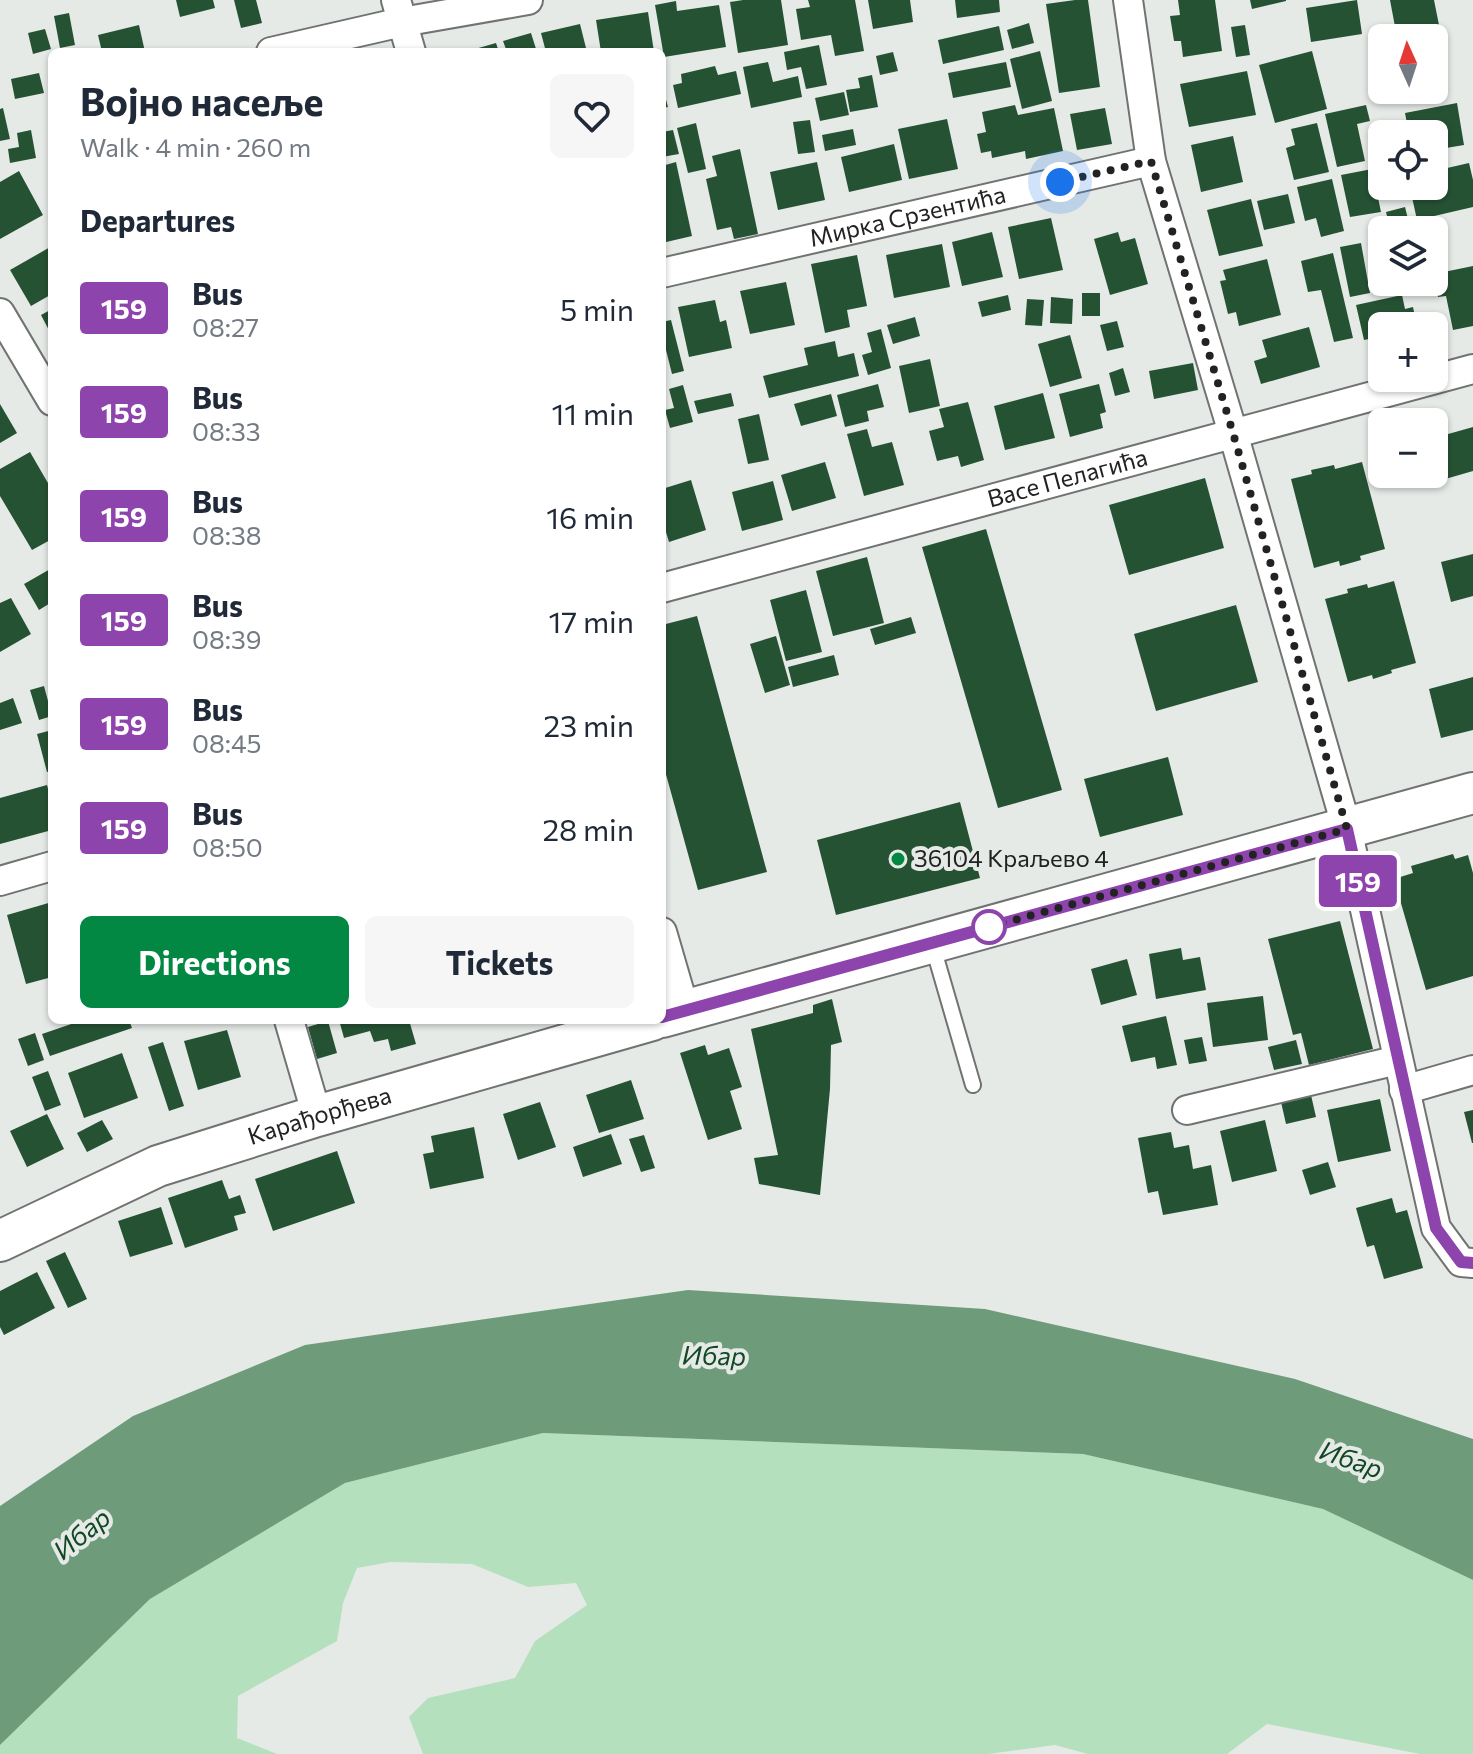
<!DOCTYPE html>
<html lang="en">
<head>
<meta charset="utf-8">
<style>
  body { margin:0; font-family:Commissioner,sans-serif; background:#f6f6f7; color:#1f2937; height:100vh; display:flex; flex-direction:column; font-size:30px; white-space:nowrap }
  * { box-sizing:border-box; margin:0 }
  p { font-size:26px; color:#747a83 }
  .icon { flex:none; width:44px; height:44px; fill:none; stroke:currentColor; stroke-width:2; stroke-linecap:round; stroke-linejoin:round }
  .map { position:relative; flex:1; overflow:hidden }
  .panel { position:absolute; left:48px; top:48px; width:618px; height:976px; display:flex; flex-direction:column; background:#fff; border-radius:12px; box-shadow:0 2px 6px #0004 }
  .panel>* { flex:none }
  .badge { padding:0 16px; border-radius:6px; font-size:28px; line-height:52px }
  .needle { width:52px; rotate:357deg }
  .controls { position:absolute; left:1368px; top:24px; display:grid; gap:16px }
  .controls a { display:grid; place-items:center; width:80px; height:80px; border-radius:12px; background:#fff; box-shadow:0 2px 6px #0004; font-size:40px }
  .you { position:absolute; width:40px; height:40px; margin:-20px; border:6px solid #fff; border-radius:50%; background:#1a73e8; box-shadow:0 0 0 12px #1a73e833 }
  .map>.badge { position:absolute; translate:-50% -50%; box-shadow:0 0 0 4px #fff }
  h2 { padding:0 32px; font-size:30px; line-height:72px }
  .round { display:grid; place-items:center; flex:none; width:84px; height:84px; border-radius:12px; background:#f6f6f7 }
  .overview { display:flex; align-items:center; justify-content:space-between; height:136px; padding:0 32px }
  h1 { font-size:38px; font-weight:700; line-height:60px }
  .primary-button { display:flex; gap:16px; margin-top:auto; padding:16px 32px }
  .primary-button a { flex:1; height:92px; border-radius:12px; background:#038844; color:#fff; font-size:32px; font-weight:700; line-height:92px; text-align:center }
  .primary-button a+a { background:#f6f6f7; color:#1f2937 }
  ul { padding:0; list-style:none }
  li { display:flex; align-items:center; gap:24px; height:104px; padding:0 32px }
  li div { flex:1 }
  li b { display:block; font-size:30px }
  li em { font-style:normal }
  li .badge { min-width:88px; font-weight:700; text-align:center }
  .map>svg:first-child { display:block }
  .green { fill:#b4e0be }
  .water { fill:#6e9c7a }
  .building { fill:#265234 }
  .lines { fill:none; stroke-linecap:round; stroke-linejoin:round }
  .lane-casing { stroke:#707371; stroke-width:18 }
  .street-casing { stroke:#707371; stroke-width:32 }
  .secondary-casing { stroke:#707371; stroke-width:44 }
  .lane { stroke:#fff; stroke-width:14 }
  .street { stroke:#fff; stroke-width:28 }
  .secondary { stroke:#fff; stroke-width:40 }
  .line-casing { stroke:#fff; stroke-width:18 }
  .line { stroke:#8e44ad; stroke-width:12 }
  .walk { stroke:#212221; stroke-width:8; stroke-dasharray:0 14.4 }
  .poi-dot { fill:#038844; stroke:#e6eae7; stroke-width:3 }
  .stop-dot { fill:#fff; stroke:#8e44ad; stroke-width:4 }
  .labels { text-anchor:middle; stroke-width:8; stroke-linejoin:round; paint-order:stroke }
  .street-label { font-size:24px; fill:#212221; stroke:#e6eae7 }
  .poi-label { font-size:24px; fill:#212221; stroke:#e6eae7; text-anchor:start }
  .water-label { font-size:26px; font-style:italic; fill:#124826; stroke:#e6eae7 }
</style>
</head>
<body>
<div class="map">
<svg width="1473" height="1754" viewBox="0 0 1473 1754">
  <rect width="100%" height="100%" fill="#e6eae7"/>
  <path class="green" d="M543,1433L1083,1454L1323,1509L1473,1580V1754H1420L1267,1724L1227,1754H1088L1055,1745L988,1754H423L409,1717L428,1698L515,1678L535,1641L587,1605L576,1583L528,1587L472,1564L390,1562L357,1568L343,1603L337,1641L238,1696L237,1738L277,1754H0V1745L150,1599L345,1483Z"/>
  <path class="water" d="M688,1290L985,1309L1295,1379L1473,1439V1580L1323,1509L1083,1454L543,1433L345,1483L150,1599L0,1745V1506L133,1416L305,1345Z"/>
  <path class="building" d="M176,0H213L215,8L180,17Z
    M234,0H256L262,23L241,28Z
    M743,0H781L788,45L738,53L730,2Z
    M808,0H855L864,51L835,56L831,35L801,40L796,9L810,7Z
    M868,0H910L913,22L873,29Z
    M955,0H999L1000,12L957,18Z
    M1075,0H1088L1100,87L1059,93L1046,4Z
    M1178,0H1215L1222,51L1183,57L1181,41H1174L1170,16L1180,15Z
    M1250,0H1286V1L1252,9Z
    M1357,0L1362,34L1311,42L1306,8Z
    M1390,0H1434L1440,30L1428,32L1430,38H1387L1386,34L1396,32Z
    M676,1L677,11L719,5L726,47L664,57L655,5Z
    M648,12L654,52H601L596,20Z
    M69,13L75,45L60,48L54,16Z
    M1029,23L1034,43L1012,49L1007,30Z
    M580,24L587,52H546L541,33Z
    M139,25L145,52H102L98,35Z
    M1245,25L1250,55L1236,57L1231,27Z
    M999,26L1004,50L943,64L938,40Z
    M45,29L51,49L33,54L28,33Z
    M531,33L537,52H507L503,41Z
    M496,43L499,52H469L468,51Z
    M819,45L827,85L806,89L801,67L787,70L784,52Z
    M1040,51L1052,101L1022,109L1010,59Z
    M1312,51L1327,109L1275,123L1259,65Z
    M893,52L898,71L880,75L876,56Z
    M768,62L773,82L798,76L802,97L751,108L743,67Z
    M1006,62L1011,87L953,98L948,73Z
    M715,66L718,75L736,71L741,94L678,108L673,85L682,83L681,74Z
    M1247,71L1256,115L1189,127L1180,84Z
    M39,73L44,93L15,99L11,79Z
    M872,75L878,107L850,112L846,90L860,88L858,78Z
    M662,85L668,107L662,108Z
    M844,92L849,115L820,121L815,98Z
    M1457,103L1464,145L1434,150V134H1409L1405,113Z
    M1015,105L1018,115L1054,108L1063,151L1026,159L1025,151L992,158L991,151L981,153L977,134L986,132L982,112Z
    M1366,105L1370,121L1357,124L1365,161L1337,167L1325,114Z
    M3,108L10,139L0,141V109Z
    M1105,108L1112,144L1077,150L1070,114Z
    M947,119L958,169L909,179L898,129Z
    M810,120L815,152L798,154L793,122Z
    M696,123L706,169L688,173L677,128Z
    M1317,123L1329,172L1294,180L1286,148L1295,145L1291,129Z
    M853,129L856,145L825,151L822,135Z
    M31,130L36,158L10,163L8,149L19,147L17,133Z
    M673,130L679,154L662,157V132Z
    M1233,136L1243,182L1201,192L1191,145Z
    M894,144L902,180L849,192L841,157Z
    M740,149L758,234L734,239L731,227L717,230L706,179L717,176L712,156Z
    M676,162L692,236L662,243V166Z
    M817,162L825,200L778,210L770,172Z
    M1469,163L1473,180V207L1417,220L1410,188L1434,186V171Z
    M1372,169L1381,212L1350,217L1341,175Z
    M19,171L43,215L0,239V182Z
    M1332,179L1344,231L1321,237L1316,218L1305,221L1297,187Z
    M1288,194L1295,223L1264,230L1257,201Z
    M1251,199L1263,246L1219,256L1207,210Z
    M1405,207L1409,223L1390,228L1386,212Z
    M1051,218L1063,270L1019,279L1008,227Z
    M992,232L1003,277L962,286L952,242Z
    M1118,232L1121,242L1135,238L1148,284L1110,295L1094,239Z
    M1361,243L1370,293L1350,297L1340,247Z
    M942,244L950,287L894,298L886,255Z
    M52,246V294L31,306L10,270Z
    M1333,253L1353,338L1334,342L1321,290L1308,292L1301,261Z
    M857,255L867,306L847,310L850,327L825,333L811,264Z
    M1267,259L1281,315L1239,326L1236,312L1228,314L1220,281L1226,280L1223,270Z
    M1473,266V326L1453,330L1446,296L1438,297L1434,274Z
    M786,282L795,325L750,334L740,291Z
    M1408,282H1430L1432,290L1412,296Z
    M1082,293H1100V316H1082Z
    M1008,295L1011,310L982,317L978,302Z
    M1402,295L1405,309L1413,307L1417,326H1382V343L1379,337L1364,340L1356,305Z
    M1051,297L1073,299L1072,324L1050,323Z
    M1027,299L1044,300L1042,326L1025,325Z
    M715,300L720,322L726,320L732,348L689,357L678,307Z
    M52,309V336L41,315Z
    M915,317L920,336L893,344L887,325Z
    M671,320L684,371L672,374L662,334V322Z
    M1117,321L1124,347L1107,351L1100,325Z
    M1309,327L1320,367L1261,384L1254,361L1267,357L1262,340Z
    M881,329L891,368L868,375L862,355L872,352L867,333Z
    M1070,335L1082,378L1050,387L1038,344Z
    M835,341L838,357L854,353L859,376L769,398L763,376L808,365L804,348Z
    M930,359L940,406L909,413L899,366Z
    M1193,363L1198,390L1154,399L1149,371Z
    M1123,368L1130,392L1115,396L1109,373Z
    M878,384L884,407L867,411L869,421L845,427L837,395Z
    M1099,384L1106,412L1100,414L1103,428L1070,437L1059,394Z
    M683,385L693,422L670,428L665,410L674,408L669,389Z
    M731,393L734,406L698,414L694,401Z
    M1043,393L1055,438L1005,450L994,406Z
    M831,394L837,416L801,426L794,404Z
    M968,402L984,460L961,467L958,456L937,461L929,431L944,427L939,409Z
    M0,404L17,433L0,443Z
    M759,414L769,460L748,464L738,419Z
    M1473,427V471L1421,486L1418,474H1434V438Z
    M867,429L872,447L892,442L904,485L864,496L847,434Z
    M30,452L52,490V539L32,550L0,496V469Z
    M825,462L836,498L792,511L781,475Z
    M1362,462L1385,549L1360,556L1361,560L1340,566L1339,561L1314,568L1291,479L1312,474L1311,470L1334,465L1335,469Z
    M1205,478L1224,548L1129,575L1109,505Z
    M691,480L706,530L669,542L662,519V489Z
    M773,481L783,520L742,531L732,492Z
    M986,529L1062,790L998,808L922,547Z
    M1473,554V596L1451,602L1441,562Z
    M867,557L884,623L833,636L816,571Z
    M52,568V602L39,610L24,584Z
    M1394,581L1416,663L1391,670L1392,673L1373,679L1372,675L1348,682L1325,599L1348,593L1347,589L1367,584L1368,588Z
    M806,590L822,652L786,661L770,600Z
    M11,598L31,634L0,652V603Z
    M1236,605L1258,682L1156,711L1134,634Z
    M697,616L767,872L698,890L662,760V625Z
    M911,617L916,633L875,645L870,629Z
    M776,636L790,685L765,693L750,644Z
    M834,655L839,675L793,687L788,667Z
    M1473,677V730L1441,738L1429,689Z
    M44,686L52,716L39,720L30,690Z
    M13,698L22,723L0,730V703Z
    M52,730V771L47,772L37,734Z
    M1168,757L1183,815L1100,837L1084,779Z
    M47,785L52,804V830L0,844V798Z
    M960,802L980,878L836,915L817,840Z
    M1453,854L1455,859L1468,855L1473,873V976L1426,990L1394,879L1413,873L1411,866Z
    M52,902V977L26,984L7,915Z
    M1340,921L1373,1049L1309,1065L1301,1033L1293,1035L1268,939Z
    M1181,948L1183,960L1200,957L1206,990L1156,999L1149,954Z
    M1127,959L1137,995L1101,1005L1091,969Z
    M1263,996L1268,1040L1213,1047L1207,1003Z
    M832,999L842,1042L831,1045L830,1089L820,1195L759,1184L754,1158L778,1155L751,1029L813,1013V1005Z
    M1166,1016L1177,1065L1157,1069L1155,1057L1131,1062L1122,1026Z
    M83,1020H129L132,1028L50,1056L42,1034Z
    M339,1020H409L416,1044L391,1051L388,1039L374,1042L370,1031L344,1038Z
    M328,1021L337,1053L317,1059L308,1027Z
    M227,1030L241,1077L198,1090L184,1041Z
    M35,1033L44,1060L28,1066L18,1039Z
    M1202,1037L1207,1061L1189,1064L1184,1040Z
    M1296,1040L1302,1064L1274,1070L1268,1047Z
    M163,1042L184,1106L169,1111L148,1047Z
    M705,1045L708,1055L729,1048L742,1087L730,1091L742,1129L708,1140L680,1053Z
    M122,1053L138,1098L84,1118L68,1073Z
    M48,1071L61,1105L45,1111L32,1077Z
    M631,1080L644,1119L599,1133L586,1095Z
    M1311,1095L1316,1117L1286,1124L1281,1102Z
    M1380,1099L1391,1151L1338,1162L1327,1110Z
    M540,1102L556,1147L518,1160L503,1114Z
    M1473,1110V1143H1472L1464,1112Z
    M47,1114L64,1149L27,1167L10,1131Z
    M102,1120L113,1139L87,1152L77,1133Z
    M1265,1120L1277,1171L1232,1182L1220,1131Z
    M474,1127L484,1178L430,1189L423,1154L434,1152L431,1136Z
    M1171,1132L1174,1148L1189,1145L1193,1169L1211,1165L1218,1205L1163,1215L1158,1191L1148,1193L1138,1138Z
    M611,1134L622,1164L583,1177L573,1147Z
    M644,1135L655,1168L641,1172L629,1139Z
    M337,1151L355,1203L273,1231L255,1179Z
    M1328,1162L1336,1187L1310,1195L1302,1170Z
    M222,1180L229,1199L240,1195L246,1213L234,1216L238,1230L185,1248L168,1198Z
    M1392,1198L1396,1213L1407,1210L1423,1268L1384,1279L1374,1245L1367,1247L1356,1208Z
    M161,1207L173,1244L130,1257L118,1221Z
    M65,1252L87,1299L68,1308L46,1261Z
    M37,1272L55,1308L4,1335L0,1327V1291Z"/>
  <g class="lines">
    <defs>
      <path id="lane" d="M933,947L973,1085"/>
      <g id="street">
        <path d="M396,0L411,52"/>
        <path d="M1128,0L1151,161L1233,433L1347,829L1436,1228L1461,1262L1473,1263"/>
        <path d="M271,52L402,22L528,0"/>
        <path id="s1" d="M662,273L1151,161"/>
        <path d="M0,313L52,401"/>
        <path id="s2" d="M662,588L1473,369"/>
        <path d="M0,881L52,866"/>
        <path d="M662,932L685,1011"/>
        <path d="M289,1020L317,1116"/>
        <path d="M1404,1090L1473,1070"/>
        <path d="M1187,1110L1398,1060"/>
      </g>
      <g id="secondary">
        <path d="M662,1017L1473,793"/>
        <path id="s3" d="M0,1241L158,1166L317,1116L652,1020"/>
      </g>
    </defs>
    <use href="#lane" class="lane-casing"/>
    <use href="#street" class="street-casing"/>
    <use href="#secondary" class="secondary-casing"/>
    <use href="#lane" class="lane"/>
    <use href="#street" class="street"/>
    <use href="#secondary" class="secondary"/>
  </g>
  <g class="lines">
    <defs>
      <path id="line" d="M662,1017L1347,829L1436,1228L1461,1262L1473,1263"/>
    </defs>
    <use href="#line" class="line-casing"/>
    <use href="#line" class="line"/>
    <path class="walk" d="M989,927L1347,829L1233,433L1151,161L1060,182"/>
  </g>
  <circle class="poi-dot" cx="898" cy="859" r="8"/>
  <circle class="stop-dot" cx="989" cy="927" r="16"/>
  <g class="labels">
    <g class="street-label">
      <text dy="8" stroke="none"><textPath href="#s1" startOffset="252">Мирка Срзентића</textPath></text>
      <text dy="8" stroke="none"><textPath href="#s2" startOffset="420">Васе Пелагића</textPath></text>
      <text dy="8" stroke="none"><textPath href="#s3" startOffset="344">Карађорђева</textPath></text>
    </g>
    <g class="poi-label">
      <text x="914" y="867">36104 Краљево 4</text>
    </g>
    <g class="water-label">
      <text transform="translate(714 1356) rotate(1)" y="9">Ибар</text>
      <text transform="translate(1351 1460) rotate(19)" y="9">Ибар</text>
      <text transform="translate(82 1534) rotate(-39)" y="9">Ибар</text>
    </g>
  </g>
</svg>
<div class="controls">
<a><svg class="needle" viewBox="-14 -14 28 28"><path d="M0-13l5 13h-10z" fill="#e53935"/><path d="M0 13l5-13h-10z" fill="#747a83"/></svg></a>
<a><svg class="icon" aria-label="locate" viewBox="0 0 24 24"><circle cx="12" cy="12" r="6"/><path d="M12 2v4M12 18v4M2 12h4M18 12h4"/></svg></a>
<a><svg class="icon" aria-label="layers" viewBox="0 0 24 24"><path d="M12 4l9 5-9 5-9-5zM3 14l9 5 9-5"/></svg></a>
<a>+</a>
<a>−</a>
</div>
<div class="you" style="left:1060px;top:182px"></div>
<b class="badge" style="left:1358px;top:881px;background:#8e44ad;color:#fff">159</b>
<section class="panel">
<div class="overview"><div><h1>Војно насеље</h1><p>Walk · 4 min · 260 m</p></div><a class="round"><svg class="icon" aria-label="heart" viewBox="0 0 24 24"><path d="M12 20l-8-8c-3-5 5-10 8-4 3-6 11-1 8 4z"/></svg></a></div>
<h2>Departures</h2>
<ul>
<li><span class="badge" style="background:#8e44ad;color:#fff">159</span><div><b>Bus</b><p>08:27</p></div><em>5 min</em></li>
<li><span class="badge" style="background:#8e44ad;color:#fff">159</span><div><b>Bus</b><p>08:33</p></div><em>11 min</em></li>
<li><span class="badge" style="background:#8e44ad;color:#fff">159</span><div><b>Bus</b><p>08:38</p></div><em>16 min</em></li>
<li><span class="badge" style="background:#8e44ad;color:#fff">159</span><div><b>Bus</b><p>08:39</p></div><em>17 min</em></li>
<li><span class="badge" style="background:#8e44ad;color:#fff">159</span><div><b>Bus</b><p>08:45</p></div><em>23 min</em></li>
<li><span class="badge" style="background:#8e44ad;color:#fff">159</span><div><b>Bus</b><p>08:50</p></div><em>28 min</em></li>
</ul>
<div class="primary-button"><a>Directions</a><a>Tickets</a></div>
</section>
</div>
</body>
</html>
